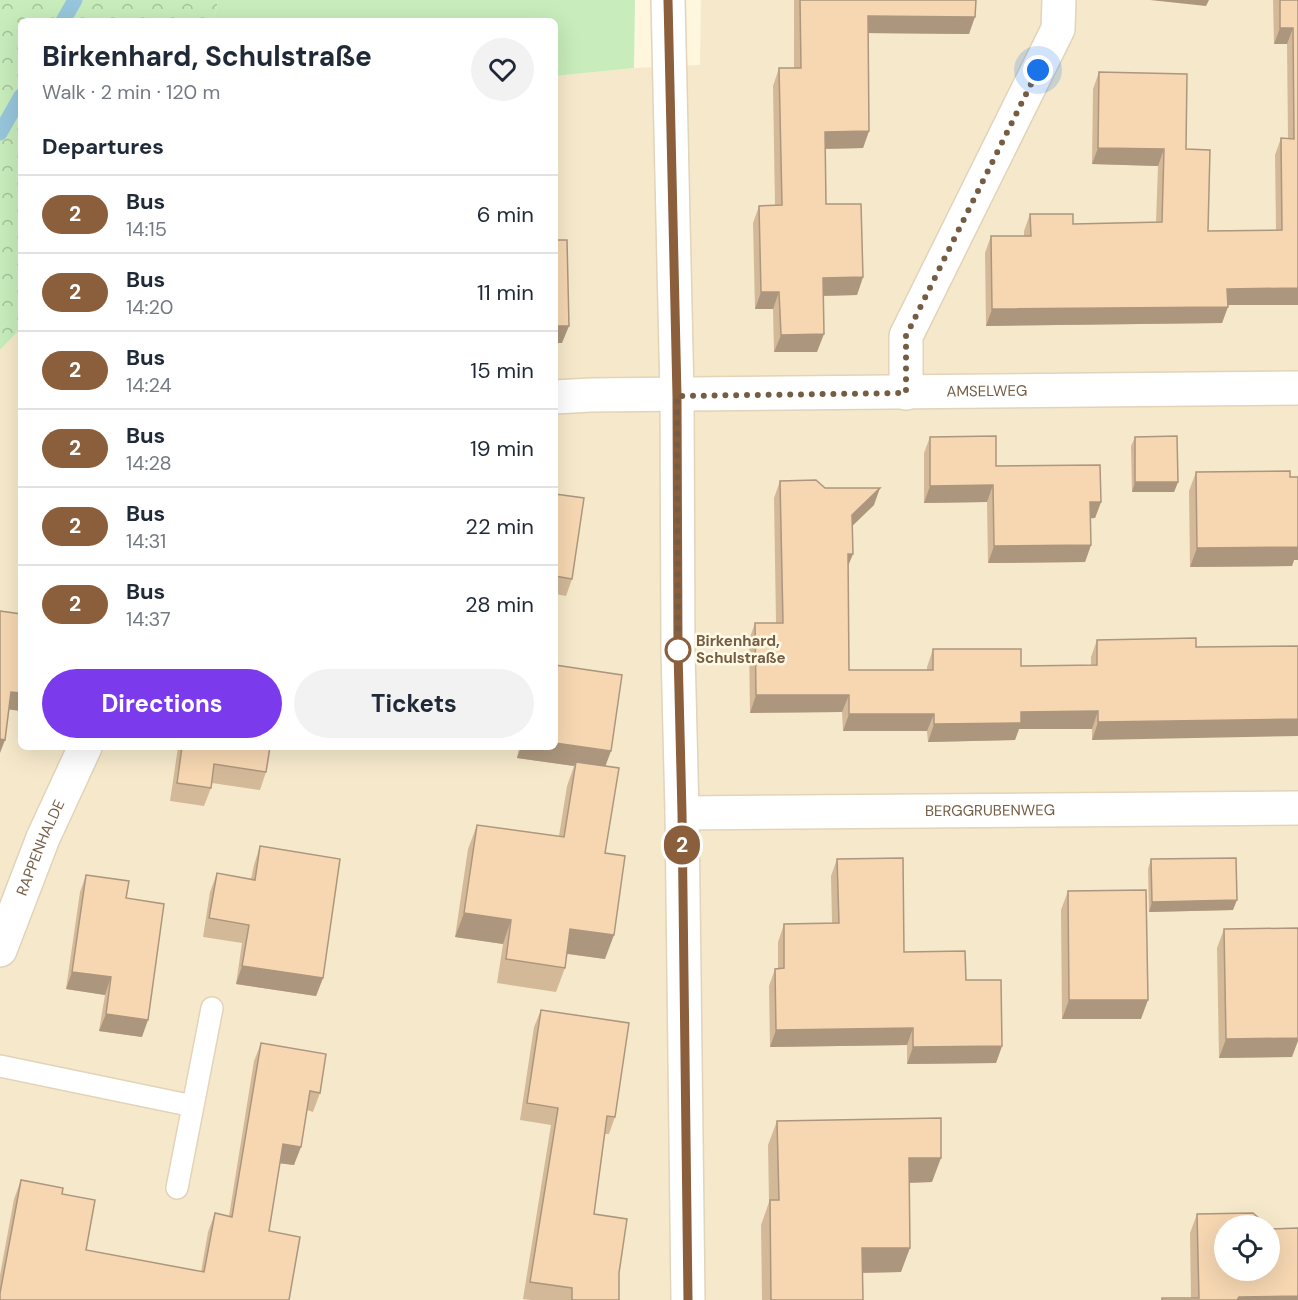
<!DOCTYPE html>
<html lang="en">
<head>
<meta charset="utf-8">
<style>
  body { margin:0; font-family:"DM Sans",sans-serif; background:#f2f2f3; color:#1f2937; height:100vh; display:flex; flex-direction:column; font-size:22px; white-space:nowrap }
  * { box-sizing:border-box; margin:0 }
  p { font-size:20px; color:#747a83 }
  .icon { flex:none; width:33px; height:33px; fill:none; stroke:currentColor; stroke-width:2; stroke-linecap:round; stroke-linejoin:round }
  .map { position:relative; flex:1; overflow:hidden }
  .details { position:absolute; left:18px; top:18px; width:540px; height:732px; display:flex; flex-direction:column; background:#fff; border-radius:9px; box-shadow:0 6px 24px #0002 }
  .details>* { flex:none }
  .badge { padding:0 12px; border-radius:20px; font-size:21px; line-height:39px }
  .buttons { position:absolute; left:1214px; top:1215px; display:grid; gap:12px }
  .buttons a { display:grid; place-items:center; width:66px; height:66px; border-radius:50%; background:#fff; box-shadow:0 6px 24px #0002; font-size:30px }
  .you { position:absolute; width:30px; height:30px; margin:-15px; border:4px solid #fff; border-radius:50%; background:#1a73e8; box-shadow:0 0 0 9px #1a73e833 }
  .map>.badge { position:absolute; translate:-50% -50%; box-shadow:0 0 0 3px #fff }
  h2 { padding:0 24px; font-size:22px; line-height:54px }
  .round { display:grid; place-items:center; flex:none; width:63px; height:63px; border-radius:32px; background:#f2f2f3 }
  .headline { display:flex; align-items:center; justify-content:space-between; height:102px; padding:0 24px }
  h1 { font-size:28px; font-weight:700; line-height:45px }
  .primary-button { display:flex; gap:12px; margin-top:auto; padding:12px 24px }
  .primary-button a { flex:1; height:69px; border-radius:36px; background:#7c3aed; color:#fff; font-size:24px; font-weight:700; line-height:69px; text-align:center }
  .primary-button a+a { background:#f2f2f3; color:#1f2937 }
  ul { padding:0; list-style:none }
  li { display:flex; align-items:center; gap:18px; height:78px; padding:0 24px; border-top:2px solid #e0e1e3 }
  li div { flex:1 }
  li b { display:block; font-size:22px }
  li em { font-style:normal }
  li .badge { min-width:66px; font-weight:700; text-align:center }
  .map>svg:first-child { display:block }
  .residential { fill:#f6e9cb; fill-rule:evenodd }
  .grass { fill:#c8ecbb }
  .forest { fill:url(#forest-crowns) }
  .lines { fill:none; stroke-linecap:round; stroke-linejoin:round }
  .stream { stroke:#96c6db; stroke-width:15 }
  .lane-casing { stroke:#e2d3b9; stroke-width:24 }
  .street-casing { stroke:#e2d3b9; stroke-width:36 }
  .lane { stroke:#fff; stroke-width:21 }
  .street { stroke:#fff; stroke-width:33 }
  .wall { fill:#d4b999 }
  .shaded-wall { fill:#ac967d }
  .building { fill:#f6d7b2; stroke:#ac967d; stroke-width:1.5 }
  .line-casing { stroke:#fff; stroke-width:14 }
  .line { stroke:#8b5e3c; stroke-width:9 }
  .walk { stroke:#755d44; stroke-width:6; stroke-dasharray:0 10.8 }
  .stop-dot { fill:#fff; stroke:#8b5e3c; stroke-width:3 }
  .labels { text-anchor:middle; stroke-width:5; stroke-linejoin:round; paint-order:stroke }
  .street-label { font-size:15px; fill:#755d44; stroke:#fff9e5 }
  .stop-label { font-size:15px; font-weight:bold; fill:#755d44; stroke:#fff9e5; text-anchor:start }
</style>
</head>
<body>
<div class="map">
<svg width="1298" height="1300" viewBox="0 0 1298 1300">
  <defs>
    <pattern id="forest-crowns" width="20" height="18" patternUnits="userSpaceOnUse" patternTransform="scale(1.5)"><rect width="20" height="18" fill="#c8ecbb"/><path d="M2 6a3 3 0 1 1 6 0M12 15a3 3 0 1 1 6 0" fill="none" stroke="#a7c29a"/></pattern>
  </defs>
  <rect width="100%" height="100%" fill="#fef6dd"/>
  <path class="residential" d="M701,0H1298V1300H0V350L21,328V747H555V76L634,68L700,65ZM1224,1226H1269V1270H1224Z"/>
  <path class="grass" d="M218,0H635L634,68L555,76V21H214Z"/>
  <path class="forest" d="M0,0H218L214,21H21V328L0,350Z"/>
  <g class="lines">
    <path class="stream" d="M63,21L75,0
      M0,133L21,96"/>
    <defs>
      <path id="lane" d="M0,1066L193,1106L177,1188
        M193,1106L212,1008"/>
      <g id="street">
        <path d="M668,0L677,396L678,651L682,813L688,1300"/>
        <path d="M906,393V336L1058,29L1059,0"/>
        <path id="s1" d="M555,397L591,395L1298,388"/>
        <path id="s2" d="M682,813L1298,808"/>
        <path id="s3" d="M0,950L43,838L85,747"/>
      </g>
    </defs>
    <use href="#lane" class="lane-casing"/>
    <use href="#street" class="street-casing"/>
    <use href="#lane" class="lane"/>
    <use href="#street" class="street"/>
  </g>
  <path class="wall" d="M794,0H976L969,34L868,33L869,131L863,148L825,149L826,204L863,277L857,295L823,296L817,352H774L773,309H755L753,223L759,206H775L773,86L779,68H794Z
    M1273,0H1298V305H1228L1222,323L986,326L985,253L991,236H1024V231L1030,214L1073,224L1156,222L1158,166L1092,164L1093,89L1099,72L1186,149L1208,231L1276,230L1275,155L1281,138L1288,139L1287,44H1274Z
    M930,437L996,466L1101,502L1095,518H1091V545L1085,562L988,563L987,502L924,503V453Z
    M1135,437L1178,482L1174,492H1132L1131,446Z
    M1196,472L1298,477V560H1294L1292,566L1190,567L1189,491Z
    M780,481L825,488L874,505L852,526L848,566L849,670H927V667L933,649L1021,666L1091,665V657L1097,640L1196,638L1092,740V729H1019L1015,740L928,742L927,731H843L842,712L750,713L749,640L755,623H776L774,498Z
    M555,494L572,579L566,596L555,594Z
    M178,747H270L266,772L260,790L212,783L211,788L204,806L170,801Z
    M519,747H555L606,766L605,959L567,954L565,968L556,992L497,983L503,944L455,937L468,849L477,825L559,836L567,786L574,766L517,758Z
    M260,846L323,978L316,996L236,984L242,943L203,937L210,892L217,873L251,879L254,865Z
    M837,859L904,952L966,980L1002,1046L996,1063L907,1064V1045L770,1047L769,986L775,969L778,968V942L784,924L832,923L831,876Z
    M1151,859L1233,910L1149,912L1148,869Z
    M86,875L126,898L142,1037L99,1031L105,995L66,989L80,892Z
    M1068,891L1141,1019H1062L1061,910Z
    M1224,929L1292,1057L1219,1058L1217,948Z
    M541,1010L615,1117L609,1134H605L594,1214L619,1273V1300H531L523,1299L551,1125L520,1120L534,1027Z
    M261,1043L320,1093L313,1112L307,1110L294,1165L280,1163L269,1231L289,1300H0V1275L14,1199L21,1180L62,1194L86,1250L201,1272L208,1232L215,1213L229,1216L254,1061Z
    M777,1121L932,1182L909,1183L901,1272L862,1273L863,1300H762L761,1225L769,1202L768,1145Z
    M1197,1214L1272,1229L1298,1300H1161L1162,1298H1191L1190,1233Z"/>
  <path class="shaded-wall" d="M1150,0H1209L1206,6Z
    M868,16L975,17L969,34L861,33Z
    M1280,28H1293L1287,44H1274Z
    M869,131L863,148L818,149L825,132Z
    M1098,148L1164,149L1158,166L1092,164Z
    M863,277L857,295L817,296L823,278Z
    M1298,288V305H1221L1227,289Z
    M761,292H779L773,309H755Z
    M1228,307L1222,323L986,326L992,309Z
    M555,326H569L562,343H555Z
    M824,334L817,352H774L781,335Z
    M1135,482H1178L1174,492H1132Z
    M993,485L987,502L924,503L930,486Z
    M880,488L874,505L845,533L852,515Z
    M1090,502H1101L1095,518L1084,519Z
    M1298,544V560H1294L1292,566L1190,567L1197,548Z
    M1091,545L1085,562L988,563L994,546Z
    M848,554H853L846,571Z
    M11,692L21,693V711L5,709Z
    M756,695H849L842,712L750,713Z
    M1098,711L1092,729H1019L1015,740L928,742L934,724L1021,712Z
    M849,714H934L927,731H843Z
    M1298,719V736L1092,740L1098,722Z
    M0,739L5,740L0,753Z
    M555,743L611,751L604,770L576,762L574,766L517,758L521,747H555Z
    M1237,900L1233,910L1149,912L1152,902Z
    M464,913L511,920L503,944L455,937Z
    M570,929L614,935L605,959L562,953Z
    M242,966L323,978L316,996L236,984Z
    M72,972L111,977L105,995L66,989Z
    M1069,1000H1148L1141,1019H1062Z
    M106,1014L148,1020L142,1037L99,1031Z
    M913,1028L907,1045L770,1047L776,1030Z
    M1298,1038V1041L1292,1057L1219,1058L1226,1039Z
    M1002,1046L996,1063L907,1064L913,1047Z
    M283,1144L301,1147L294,1165L277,1163Z
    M909,1158H941L932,1182L900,1183Z
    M862,1248H910L901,1272L853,1273Z
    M1298,1296V1300H1237L1239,1297Z"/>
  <path class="building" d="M800,0H976L975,17L868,16L869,131L825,132L826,204H861L863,277L823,278L824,334L781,335L779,292H761L759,206L782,205L779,68H801Z
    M1280,0H1298V288L1227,289L1228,307L992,309L991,236H1031L1030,214H1073V224L1162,222L1164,149L1098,148L1099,72L1187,74L1186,149L1210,150L1208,231L1282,230L1281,138L1294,139L1293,28H1280Z
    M555,240H567L569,326H555Z
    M996,436V466L1100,465L1101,502H1090L1091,545L994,546L993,485L930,486V437Z
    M1177,436L1178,482H1135V437Z
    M1290,471V477H1298V547L1197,548L1196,472Z
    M816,480L825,488H880L852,515L853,554H848L849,670H933V649H1021V666L1097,665V640L1196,638V647L1298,646V719L1098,722V711L1021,712V723L934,724V714H849V695H756L755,623H783L780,481Z
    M555,494L584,498L572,579L555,576Z
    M0,611L21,614V693L11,692L5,740L0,739Z
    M555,665L622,675L611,751L555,743Z
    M182,747H270L266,772L214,764L211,788L177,783Z
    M576,762L619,768L605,853L625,856L614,935L570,929L565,968L506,959L511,920L464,913L477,825L564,837Z
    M260,846L340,859L323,978L242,966L249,925L209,918L217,873L255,880Z
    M903,858L904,952L965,951L966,980H1001L1002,1046L913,1047V1028L776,1030L775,969L784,968V924L839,923L837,859Z
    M1236,858L1237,900L1152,902L1151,859Z
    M86,875L129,881L126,898L164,904L148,1020L106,1014L111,977L72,972Z
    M1146,890L1148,1000H1069L1068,891Z
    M1298,928V1038L1226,1039L1224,929Z
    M541,1010L629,1023L615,1117L607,1116L594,1214L627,1219L619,1273V1300H572V1288L530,1282L558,1108L527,1103Z
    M261,1043L326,1054L320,1093L310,1091L301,1147L283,1144L269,1231L300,1237L289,1300H0V1293L21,1180L63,1188L62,1194L95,1200L86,1250L204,1272L215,1213L232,1217Z
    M941,1118V1158H909L910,1248H862L863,1300H771L770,1200H779L777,1121Z
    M1253,1213L1268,1226H1224V1270H1269V1227L1272,1229L1298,1228V1296L1239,1297L1237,1300H1162V1298H1199L1197,1214Z"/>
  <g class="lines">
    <defs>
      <path id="line" d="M668,0L677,396L678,651L682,813L688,1300"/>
    </defs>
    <use href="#line" class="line-casing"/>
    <use href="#line" class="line"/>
    <path class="walk" d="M678,650L677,396L906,393V336L1038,70"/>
  </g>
  <circle class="stop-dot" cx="678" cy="650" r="12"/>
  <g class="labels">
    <g class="street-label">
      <text dy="5" stroke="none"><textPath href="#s1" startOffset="432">AMSELWEG</textPath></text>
      <text dy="5" stroke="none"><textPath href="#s2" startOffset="308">BERGGRUBENWEG</textPath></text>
      <text dy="5" stroke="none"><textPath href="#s3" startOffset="110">RAPPENHALDE</textPath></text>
    </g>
    <g class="stop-label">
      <text x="696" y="646">Birkenhard,<tspan x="696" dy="17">Schulstraße</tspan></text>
    </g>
  </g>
</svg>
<div class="buttons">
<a><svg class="icon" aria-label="locate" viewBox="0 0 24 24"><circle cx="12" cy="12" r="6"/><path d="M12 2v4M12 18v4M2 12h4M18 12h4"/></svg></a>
</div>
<div class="you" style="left:1038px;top:70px"></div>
<b class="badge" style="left:682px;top:845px;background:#8b5e3c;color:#fff">2</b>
<section class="details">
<div class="headline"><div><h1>Birkenhard, Schulstraße</h1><p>Walk · 2 min · 120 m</p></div><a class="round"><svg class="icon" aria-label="heart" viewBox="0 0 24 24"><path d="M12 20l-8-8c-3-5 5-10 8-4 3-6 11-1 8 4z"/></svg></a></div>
<h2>Departures</h2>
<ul>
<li><span class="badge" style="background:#8b5e3c;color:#fff">2</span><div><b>Bus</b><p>14:15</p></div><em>6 min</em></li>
<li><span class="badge" style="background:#8b5e3c;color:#fff">2</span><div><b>Bus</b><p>14:20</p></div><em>11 min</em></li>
<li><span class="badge" style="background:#8b5e3c;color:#fff">2</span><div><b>Bus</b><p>14:24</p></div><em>15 min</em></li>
<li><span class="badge" style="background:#8b5e3c;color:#fff">2</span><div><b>Bus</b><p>14:28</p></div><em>19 min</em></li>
<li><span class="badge" style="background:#8b5e3c;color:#fff">2</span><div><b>Bus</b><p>14:31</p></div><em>22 min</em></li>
<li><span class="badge" style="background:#8b5e3c;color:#fff">2</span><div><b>Bus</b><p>14:37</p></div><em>28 min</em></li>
</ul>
<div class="primary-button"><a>Directions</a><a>Tickets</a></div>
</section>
</div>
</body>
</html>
